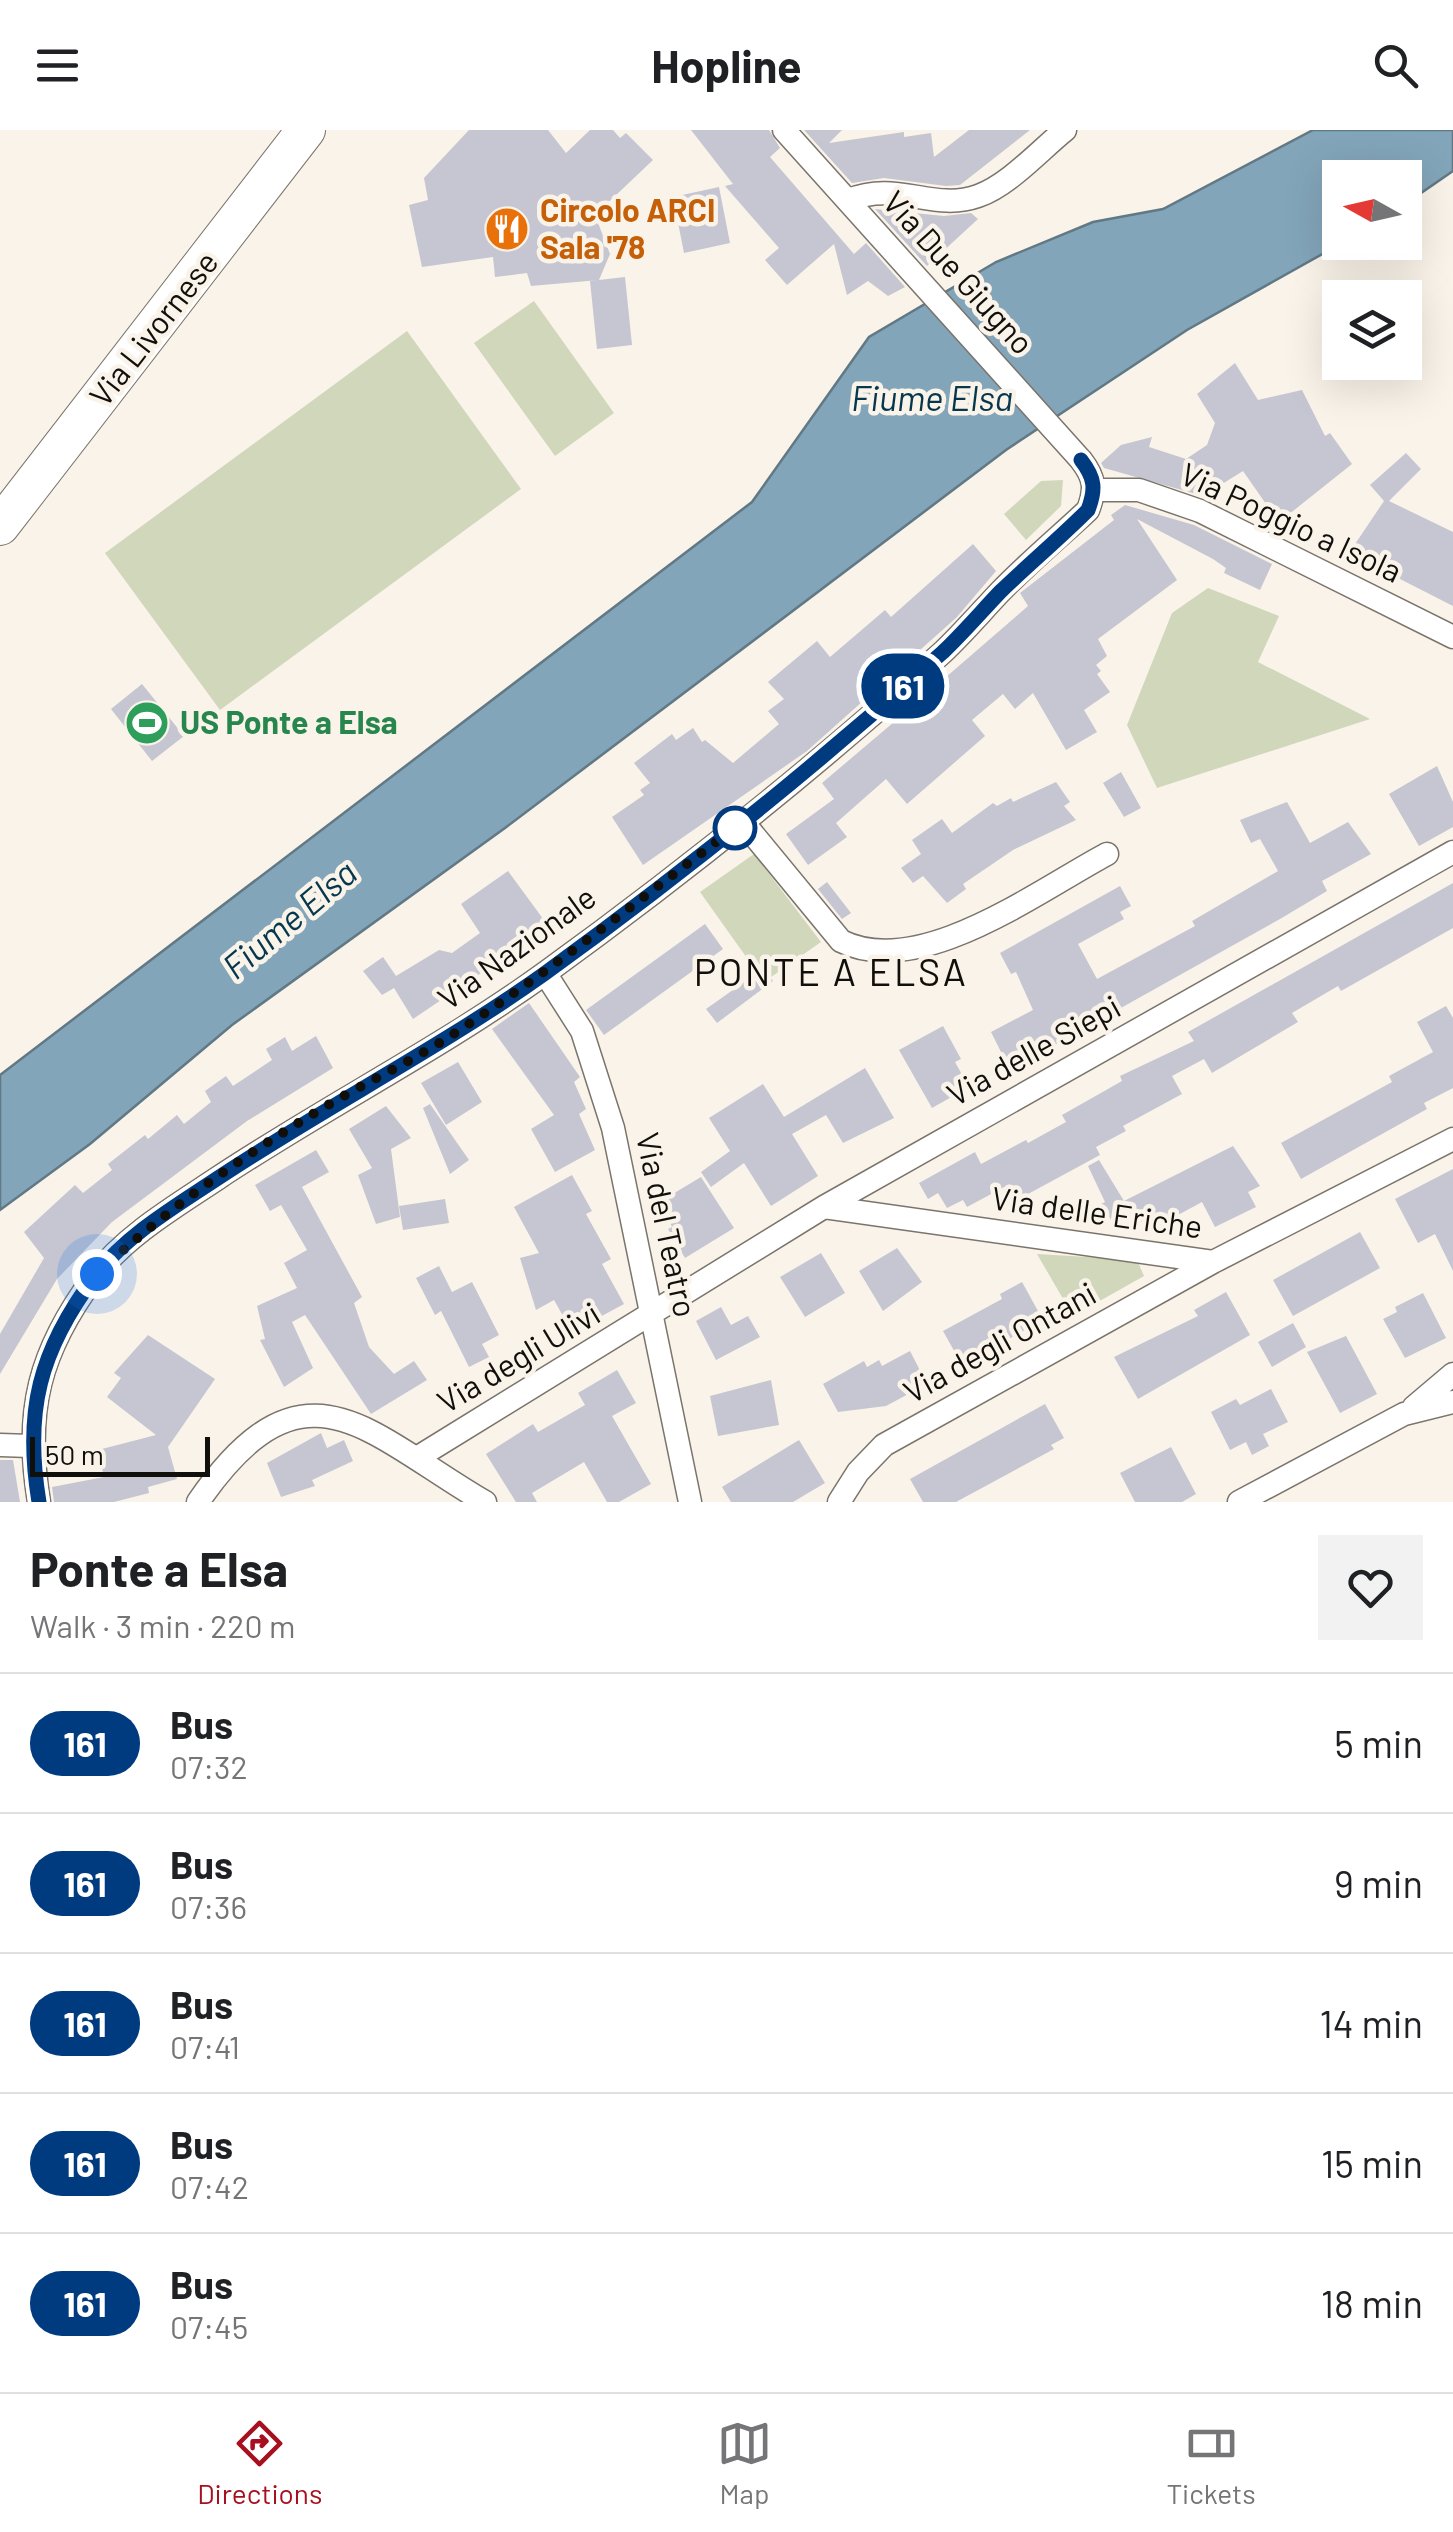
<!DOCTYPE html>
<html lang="en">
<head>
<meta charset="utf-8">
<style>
  body { margin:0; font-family:Barlow,sans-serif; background:#f2f2f2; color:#202124; height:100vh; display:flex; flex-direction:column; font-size:38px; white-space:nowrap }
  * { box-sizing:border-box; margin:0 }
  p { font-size:32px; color:#757577 }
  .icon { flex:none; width:55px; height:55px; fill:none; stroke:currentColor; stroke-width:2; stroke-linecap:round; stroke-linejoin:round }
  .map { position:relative; height:1372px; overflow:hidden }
  .sheet { display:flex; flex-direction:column; background:#fff; flex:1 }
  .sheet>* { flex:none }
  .badge { padding:0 20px; border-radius:32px; font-size:35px; line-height:65px }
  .needle { width:65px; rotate:278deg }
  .controls { position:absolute; left:1322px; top:30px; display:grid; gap:20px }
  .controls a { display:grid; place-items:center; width:100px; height:100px; border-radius:0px; background:#fff; box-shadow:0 10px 40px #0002; font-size:50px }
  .scale { position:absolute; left:30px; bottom:25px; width:180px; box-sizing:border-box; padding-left:10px; border:5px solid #110f0c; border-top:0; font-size:28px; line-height:35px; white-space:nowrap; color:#110f0c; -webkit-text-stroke:8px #faf3e9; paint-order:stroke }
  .you { position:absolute; width:50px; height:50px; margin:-25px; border:8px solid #fff; border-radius:50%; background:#1a73e8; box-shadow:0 0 0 15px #1a73e833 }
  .map>.badge { position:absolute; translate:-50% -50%; box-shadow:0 0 0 5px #fff }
  .round { display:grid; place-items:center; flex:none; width:105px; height:105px; border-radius:0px; background:#f2f2f2 }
  .overview { display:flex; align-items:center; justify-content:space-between; height:170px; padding:0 30px }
  h1 { font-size:48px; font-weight:700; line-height:75px }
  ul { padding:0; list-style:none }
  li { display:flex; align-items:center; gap:30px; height:140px; padding:0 30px; border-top:2px solid #e0e0e0 }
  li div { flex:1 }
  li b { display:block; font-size:38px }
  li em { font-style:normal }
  li .badge { min-width:110px; font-weight:700; text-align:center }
  header { display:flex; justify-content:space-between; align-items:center; height:130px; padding:0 30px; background:#fff; font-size:45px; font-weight:700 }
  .tab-bar { display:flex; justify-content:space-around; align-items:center; height:140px; border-top:2px solid #e0e0e0; background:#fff; font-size:28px; color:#757577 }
  .tab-bar a { display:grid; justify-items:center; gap:5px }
  .tab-bar .on { color:#a7101e }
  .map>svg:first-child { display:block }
  .green { fill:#d1d7bb }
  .water { fill:#83a5b9; stroke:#617885; stroke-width:2.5 }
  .building { fill:#c5c6d1 }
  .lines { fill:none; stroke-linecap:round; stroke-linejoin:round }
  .minor-casing { stroke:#7a746b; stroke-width:25 }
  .primary-casing { stroke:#7a746b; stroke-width:40 }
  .minor { stroke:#fff; stroke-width:22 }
  .primary { stroke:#fff; stroke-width:38 }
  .line-casing { stroke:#fff; stroke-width:22 }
  .line { stroke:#003b80; stroke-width:15 }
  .walk { stroke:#110f0c; stroke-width:10; stroke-dasharray:0 18 }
  .stop-dot { fill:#fff; stroke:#003b80; stroke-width:5 }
  .labels { text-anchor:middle; stroke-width:9; stroke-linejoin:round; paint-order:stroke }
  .food-label { font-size:32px; font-weight:bold; fill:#c56008; stroke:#faf3e9; text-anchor:start }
  .street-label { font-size:32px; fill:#110f0c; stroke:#faf3e9 }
  .leisure-label { font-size:32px; font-weight:bold; fill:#27864d; stroke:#faf3e9; text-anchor:start }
  .water-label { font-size:35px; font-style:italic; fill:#05374d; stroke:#faf3e9 }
  .quarter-label { font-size:38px; letter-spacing:2.5px; fill:#110f0c; stroke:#faf3e9 }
</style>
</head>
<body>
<header><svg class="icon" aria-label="menu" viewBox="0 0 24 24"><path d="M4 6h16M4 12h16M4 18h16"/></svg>Hopline<svg class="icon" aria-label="search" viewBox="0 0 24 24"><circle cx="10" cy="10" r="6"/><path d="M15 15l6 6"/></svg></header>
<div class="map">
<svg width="1453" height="1372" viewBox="0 0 1453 1372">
  <rect width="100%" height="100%" fill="#faf3e9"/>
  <path class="green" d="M534,171L614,283L555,326L474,213Z
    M407,201L521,359L220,580L105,423Z
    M1063,350L1061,376L1026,410L1004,384L1041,351Z
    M1208,458L1279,486L1258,532L1370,589L1157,658L1127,595L1172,483Z
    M754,724L821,812L764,852L700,762Z
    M1037,1124L1137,1130L1144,1146L1073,1186Z"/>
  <path class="water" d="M1313,0H1453V41L1405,74V48H1340L1342,113L1187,200L1006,320L505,698L232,895L90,1014L0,1080V945L752,372L869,207L996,132L1093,92L1163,79Z"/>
  <path class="building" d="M469,0H548L566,23L590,0H613L620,8L626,3L653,30L595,85L610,124L599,150L531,156L527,143L495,147L493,127L422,137L409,75L428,70L424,48Z
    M691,0H769L780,18L770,27L854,124L866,113L905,157L888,166L868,151L847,165L834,114L787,155L765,130L779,118L725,56L733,54Z
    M804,0H842L829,13L904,2V7L931,3L934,27L969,0H1030L960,55L946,56L884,48L852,53Z
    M719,57L730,113L684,123L673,67Z
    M875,79L944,86L971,83L978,89L927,136Z
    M625,147L632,215L597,219L590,151Z
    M1235,233L1258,270L1302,260L1325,306L1330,303L1352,334L1283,389L1273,384L1243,341L1203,366L1104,338L1101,333L1121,315L1152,307L1149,317L1186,329L1207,315L1215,293L1197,264Z
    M1406,323L1421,339L1389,371L1453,402V476L1349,423L1384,371L1370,355Z
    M1125,375L1194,395L1272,434L1260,460L1224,443L1226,438L1213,429L1137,389L1177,450L1098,509L1107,526L1096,535L1101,541L1097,544L1110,562L1084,580L1097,602L1066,620L1033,563L1015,579L1003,564L972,590L985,606L938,647L907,674L886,649L836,693L847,707L808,735L786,704L834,669L822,653L907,581L904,577L934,550L938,554L1028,476L1020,463L1114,390L1111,385Z
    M973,414L996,441L957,487L807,621L643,735L612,687L644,665L640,660L650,653L634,633L672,604L676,610L693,598L702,612L705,610L733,633L779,594L768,581L784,569L768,552L817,511L830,527L885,480L891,487Z
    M142,554L184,606L152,631L111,579Z
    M1437,636L1453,672V697L1419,716L1389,664Z
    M1121,642L1141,678L1124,687L1103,653Z
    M1056,652L1070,672L1064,676L1076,690L1013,720L963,754L966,759L947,773L923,746L913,753L901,738L921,724L912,710L942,689L952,703L993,673L997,676L1011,668L1013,672Z
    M1287,672L1310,713L1348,692L1371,724L1322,751L1327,761L1280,789L1010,940L991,902L1033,880L1016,842L1011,844L1000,823L1120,756L1131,776L1120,782L1124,789L1078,814L1097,849L1195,796L1192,791L1278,741L1260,709L1251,713L1240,690Z
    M508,741L549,797L413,889L394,858L382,865L363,841L383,827L396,846L439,820L452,823L480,803L461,774Z
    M827,752L851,783L842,789L818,759Z
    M1453,753V798L1341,861L1338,856L1292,883L1298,892L1212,943L1204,929L1172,946L1182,964L1123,996L1126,1001L1096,1017L1100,1025L1017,1070L1008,1055L967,1077L963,1070L947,1078L938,1063L928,1069L919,1053L975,1022L981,1034L1026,1010L1028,1013L1066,992L1062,985L1122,951L1120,946L1194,911L1188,902Z
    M705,794L723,819L604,905L586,880Z
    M764,838L773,851L717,893L706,879Z
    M529,873L580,947L574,952L586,979L579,984L595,1020L555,1042L531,999L554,985L492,899Z
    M1446,876L1453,888V958L1424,973L1427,979L1301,1049L1281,1013L1392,952L1389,946L1433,922L1417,892Z
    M943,896L961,929L955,932L969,957L932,978L899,920Z
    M316,906L333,938L247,991L112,1092L57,1149L0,1244V1204L44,1128L24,1102L75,1055L83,1063L112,1040L108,1034L145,1005L148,1009L177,985L184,994L211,972L205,961L226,946L233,956L272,930L266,919L285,907L292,921Z
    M458,932L482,972L446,995L421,953Z
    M865,938L894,988L843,1013L826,985L792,1004L818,1046L771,1076L744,1033L711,1057L701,1042L730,1021L709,988L763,954L784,987Z
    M430,974L469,1030L450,1044L423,978Z
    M386,976L411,1008L391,1019L400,1087L376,1094L358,1045L372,1038L349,999Z
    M1233,1016L1260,1056L1248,1062L1256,1077L1215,1097L1202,1072L1154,1098L1150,1093L1128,1090L1115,1096L1101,1074L1105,1072L1088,1036L1099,1030L1124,1071Z
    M316,1020L329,1042L302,1057L362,1167L354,1173L369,1217L394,1244L414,1231L427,1250L371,1284L305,1185L292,1192L313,1238L284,1257L260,1210L265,1209L257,1176L297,1158L284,1133L307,1120L281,1075L270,1081L255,1055Z
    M1453,1039V1141L1435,1104L1418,1113L1395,1069Z
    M572,1045L592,1081L586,1084L611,1129L602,1134L624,1174L572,1202L554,1170L536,1180L520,1128L539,1123L514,1077Z
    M701,1047L734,1098L685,1128L668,1099L672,1097L661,1071Z
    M445,1069L449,1093L403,1100L399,1076Z
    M1360,1102L1380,1138L1293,1186L1273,1150Z
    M897,1118L922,1152L883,1181L859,1141Z
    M821,1123L845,1163L805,1187L780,1147Z
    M439,1136L452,1162L472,1152L499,1205L482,1214L489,1227L469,1237L441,1181L435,1185L416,1148Z
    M1022,1152L1043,1190L962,1235L943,1201L1002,1169L1000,1164Z
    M1226,1162L1250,1205L1138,1269L1114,1227L1198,1186L1194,1180Z
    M1423,1163L1446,1208L1405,1228L1383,1189L1397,1182L1395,1177Z
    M721,1177L731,1195L748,1186L760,1207L716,1230L696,1191Z
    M1293,1193L1306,1217L1272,1237L1258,1212Z
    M148,1205L215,1249L168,1317L177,1349L148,1357L149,1363L114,1372H54L52,1357L104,1347L98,1320L156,1305L107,1267L121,1248L114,1243Z
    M1346,1206L1377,1264L1340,1283L1307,1222Z
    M910,1221L927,1254L886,1276L838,1282L823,1254L864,1231L867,1237L879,1230L882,1236Z
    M617,1240L636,1273L612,1286L651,1354L619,1372H607L584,1332L532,1363L537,1372H516L486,1324L533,1294L538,1302L585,1275L578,1263Z
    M771,1250L779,1295L718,1306L710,1266Z
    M1271,1259L1288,1292L1263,1304L1269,1316L1252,1325L1246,1312L1230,1320L1211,1282L1236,1269L1240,1275Z
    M1045,1274L1064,1308L1051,1315L1054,1319L956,1372H923L910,1349Z
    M321,1303L327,1318L344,1310L353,1331L312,1350L315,1356L281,1367L267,1333Z
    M799,1310L825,1353L793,1372H731L722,1357Z
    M1171,1317L1196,1364L1182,1372H1135L1120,1343Z
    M0,1330H13L20,1372H0Z"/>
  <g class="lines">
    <defs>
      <path id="minor" d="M849,70C897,50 933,82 978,66C1009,55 1039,21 1065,0
        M1095,360H1139L1200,381L1453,507
        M743,692L841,811C919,850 1036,762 1107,724
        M545,843L582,901L613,998L690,1372
        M824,1077L1213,1132
        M1414,1277L1453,1244
        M0,1315L30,1316
        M420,1326L824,1077L1453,722
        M39,1372C24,1281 39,1221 95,1146C125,1106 176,1076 218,1048C325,977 440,919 544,844C682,744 817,636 943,522C963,503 981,482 1000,462C1028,433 1059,407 1088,380C1096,359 1095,348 1081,330L784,0
        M198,1372C304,1218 368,1304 485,1372
        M839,1372L858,1342L884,1315L1213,1132L1453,1009
        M1239,1372L1404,1284L1453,1272"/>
      <path id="primary" d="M0,396L306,0"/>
    </defs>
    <use href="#minor" class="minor-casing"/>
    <use href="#primary" class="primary-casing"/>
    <use href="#minor" class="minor"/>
    <use href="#primary" class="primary"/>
  </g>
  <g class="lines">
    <defs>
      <path id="line" d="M39,1372C24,1282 39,1221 95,1146C126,1105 176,1076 218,1048C325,977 440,918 544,844C682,744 816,636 943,522C963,503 981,482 1000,462C1029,434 1060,408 1088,380C1096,359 1095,348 1081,330"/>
    </defs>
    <use href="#line" class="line-casing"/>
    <use href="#line" class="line"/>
    <path class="walk" d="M97,1144C165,1080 243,1026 323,978C366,952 413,931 455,903C555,838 647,763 743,692L735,698"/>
  </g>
  <defs>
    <symbol id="restaurant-disc" viewBox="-11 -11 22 22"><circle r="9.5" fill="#e8710a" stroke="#faf3e9"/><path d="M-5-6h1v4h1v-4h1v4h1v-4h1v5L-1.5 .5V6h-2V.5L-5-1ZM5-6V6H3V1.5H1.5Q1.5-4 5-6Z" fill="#fff"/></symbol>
    <symbol id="stadium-disc" viewBox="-11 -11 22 22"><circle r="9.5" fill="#2e9e5b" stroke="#faf3e9"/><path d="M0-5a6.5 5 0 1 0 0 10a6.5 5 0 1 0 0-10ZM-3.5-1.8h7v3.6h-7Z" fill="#fff"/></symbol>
  </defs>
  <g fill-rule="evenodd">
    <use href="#restaurant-disc" x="482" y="74" width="50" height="50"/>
    <use href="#stadium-disc" x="122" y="568" width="50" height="50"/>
  </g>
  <circle class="stop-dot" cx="735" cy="698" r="20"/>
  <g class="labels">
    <g class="food-label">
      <text x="540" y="92">Circolo ARCI<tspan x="540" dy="37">Sala '78</tspan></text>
    </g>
    <g class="street-label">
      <text transform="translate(958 143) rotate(48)" y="11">Via Due Giugno</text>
      <text transform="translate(154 199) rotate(-52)" y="11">Via Livornese</text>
      <text transform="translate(1291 393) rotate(25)" y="11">Via Poggio a Isola</text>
      <text transform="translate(517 818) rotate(-36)" y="11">Via Nazionale</text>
      <text transform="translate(1034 921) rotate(-29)" y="11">Via delle Siepi</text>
      <text transform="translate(1097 1083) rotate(8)" y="11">Via delle Eriche</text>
      <text transform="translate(666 1095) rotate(78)" y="11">Via del Teatro</text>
      <text transform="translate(1000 1213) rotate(-29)" y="11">Via degli Ontani</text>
      <text transform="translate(519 1228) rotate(-31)" y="11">Via degli Ulivi</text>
    </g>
    <g class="leisure-label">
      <text x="180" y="604">US Ponte a Elsa</text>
    </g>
    <g class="water-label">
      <text x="932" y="281">Fiume Elsa</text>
      <text transform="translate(290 790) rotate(-40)" y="12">Fiume Elsa</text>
    </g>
    <g class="quarter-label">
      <text x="831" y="856">PONTE A ELSA</text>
    </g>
  </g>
</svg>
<div class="controls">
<a><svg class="needle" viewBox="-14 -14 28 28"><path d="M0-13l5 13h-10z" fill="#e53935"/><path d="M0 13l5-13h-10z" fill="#757577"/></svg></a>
<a><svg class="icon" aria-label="layers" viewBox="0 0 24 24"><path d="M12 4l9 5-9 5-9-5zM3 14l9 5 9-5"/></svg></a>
</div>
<div class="scale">50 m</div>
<div class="you" style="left:97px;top:1144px"></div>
<b class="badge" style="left:903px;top:556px;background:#003b80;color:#fff">161</b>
</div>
<section class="sheet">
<div class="overview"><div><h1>Ponte a Elsa</h1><p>Walk · 3 min · 220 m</p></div><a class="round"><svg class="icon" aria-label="heart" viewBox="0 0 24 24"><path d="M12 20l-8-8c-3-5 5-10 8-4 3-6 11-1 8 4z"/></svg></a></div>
<ul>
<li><span class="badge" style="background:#003b80;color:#fff">161</span><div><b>Bus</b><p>07:32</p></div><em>5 min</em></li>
<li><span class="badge" style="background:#003b80;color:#fff">161</span><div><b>Bus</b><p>07:36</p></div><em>9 min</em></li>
<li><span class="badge" style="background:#003b80;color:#fff">161</span><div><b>Bus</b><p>07:41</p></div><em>14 min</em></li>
<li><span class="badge" style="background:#003b80;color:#fff">161</span><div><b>Bus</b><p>07:42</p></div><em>15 min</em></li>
<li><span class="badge" style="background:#003b80;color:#fff">161</span><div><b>Bus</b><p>07:45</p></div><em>18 min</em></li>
</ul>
</section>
<nav class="tab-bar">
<a class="on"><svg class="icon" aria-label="directions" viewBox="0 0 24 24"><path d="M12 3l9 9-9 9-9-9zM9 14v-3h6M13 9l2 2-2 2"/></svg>Directions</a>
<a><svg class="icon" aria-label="map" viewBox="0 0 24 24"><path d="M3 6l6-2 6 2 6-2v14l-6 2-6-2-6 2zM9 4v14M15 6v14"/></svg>Map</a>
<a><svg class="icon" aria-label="tickets" viewBox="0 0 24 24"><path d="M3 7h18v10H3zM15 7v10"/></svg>Tickets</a>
</nav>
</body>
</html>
